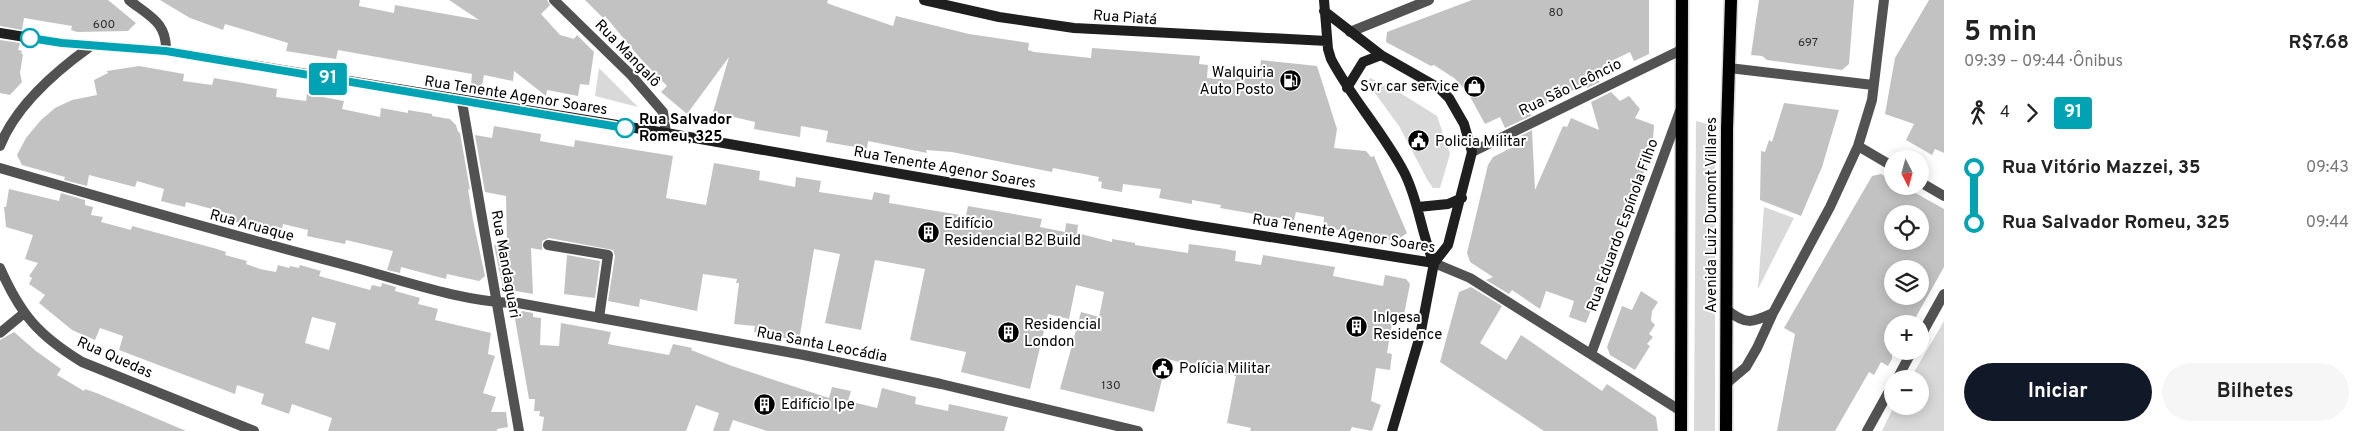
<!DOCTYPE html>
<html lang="pt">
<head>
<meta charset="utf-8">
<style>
  body { margin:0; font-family:Overpass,sans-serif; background:#f6f6f6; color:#222; height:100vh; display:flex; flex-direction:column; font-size:19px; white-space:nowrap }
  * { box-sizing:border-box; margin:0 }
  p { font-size:16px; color:#767676 }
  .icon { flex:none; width:28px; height:28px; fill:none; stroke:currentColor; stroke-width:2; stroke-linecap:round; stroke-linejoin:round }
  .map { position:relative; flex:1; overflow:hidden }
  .details { display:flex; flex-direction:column; background:#fff; width:425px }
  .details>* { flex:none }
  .badge { padding:0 10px; border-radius:4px; font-size:18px; line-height:32px }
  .needle { width:32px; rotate:174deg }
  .buttons { position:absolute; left:1884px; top:150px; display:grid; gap:10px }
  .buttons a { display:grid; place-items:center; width:45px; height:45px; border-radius:50%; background:#fff; box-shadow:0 2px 12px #0003; font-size:25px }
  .map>.badge { position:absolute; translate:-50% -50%; box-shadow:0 0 0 2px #fff }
  .legs { display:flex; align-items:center; gap:8px; height:55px; padding:0 20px; font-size:16px }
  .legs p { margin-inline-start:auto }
  .head { display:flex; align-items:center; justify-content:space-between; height:85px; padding:0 20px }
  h1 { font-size:28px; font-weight:700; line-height:38px }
  .cta { display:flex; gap:10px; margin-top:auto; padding:10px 20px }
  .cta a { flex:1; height:58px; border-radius:30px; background:#111827; color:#fff; font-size:20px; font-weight:700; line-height:58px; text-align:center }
  .cta a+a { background:#f6f6f6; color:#222 }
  ul { padding:0 20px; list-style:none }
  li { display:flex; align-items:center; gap:18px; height:55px; font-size:19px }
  li i { display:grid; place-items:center; width:8px; height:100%; margin:0 6px; background:currentColor }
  li i::after { content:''; width:12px; height:12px; margin:-6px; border:4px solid; border-radius:50%; background:#fff }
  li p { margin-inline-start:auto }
  li:first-child i { background:linear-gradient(#0000 50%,currentColor 0) }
  li:last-child i { background:linear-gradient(currentColor 50%,#0000 0) }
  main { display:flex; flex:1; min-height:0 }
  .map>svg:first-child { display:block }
  .green { fill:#d9d9d9 }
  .building { fill:#c2c2c2; fill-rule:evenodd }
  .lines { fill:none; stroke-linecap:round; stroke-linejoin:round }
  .primary-casing { stroke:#dbdbdb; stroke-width:15 }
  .street { stroke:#525252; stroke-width:10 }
  .secondary { stroke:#1f1f1f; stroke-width:10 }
  .primary { stroke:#000; stroke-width:12 }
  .line-1-casing { stroke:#fff; stroke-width:11 }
  .line-1 { stroke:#00a3b4; stroke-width:8 }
  .stop-1-dot { fill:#fff; stroke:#00a3b4; stroke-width:2.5 }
  .labels { text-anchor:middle; stroke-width:4; stroke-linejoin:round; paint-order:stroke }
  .number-label { font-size:12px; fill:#303030 }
  .street-label { font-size:15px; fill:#000; stroke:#fff }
  .poi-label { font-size:15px; fill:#000; stroke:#fff; text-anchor:start }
  .stop-label { font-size:15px; font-weight:bold; fill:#000; stroke:#fff; text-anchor:start }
</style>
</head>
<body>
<main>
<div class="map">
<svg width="1944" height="431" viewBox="0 0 1944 431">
  <rect width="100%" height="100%" fill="#fff"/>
  <path class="green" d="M599,68L638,107L595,96Z
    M1370,78L1394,89L1437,116L1450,154L1440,188H1433L1428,181L1399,126L1369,85L1368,81Z
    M1696,121L1715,126V431H1694Z
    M1764,207L1794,218L1758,289V288Z
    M1944,321V431H1882L1894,406H1920V379H1910Z"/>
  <path class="building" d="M0,0H108L136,23L128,31L77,32L71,30L72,26L24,18L22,30L0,26Z
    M160,0H360L359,6L394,13L395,5L479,20L449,0H547L550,5L541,14L560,35L574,39L577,35L594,52L589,85L580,84L578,96L547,90L546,96L514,71L513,81L484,75L480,96L470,94L472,74L338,50L336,59L286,51L288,43L225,24L223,30L190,18Z
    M585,0H828L827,3L832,5L893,26L896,16L969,34L1029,43L1028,50L1034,52L1091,58L1092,48L1200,56L1199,64L1208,65L1207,78L1235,80L1236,69L1260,71L1261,60L1317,66L1337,129L1334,148L1366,151L1371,157L1374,156L1407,233L1396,241L1323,227L1324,217L1296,212L1294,220L1266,216L1220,208L1221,205L1192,200V204L1159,198L1161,189L1123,184L1122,192L1110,190L1101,188L1102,182L1098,181L1099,177L1053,168L1052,172L952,152L926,150L927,153L868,141L867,149L826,142L828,131L801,126L800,137L754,129L755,122L713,112L729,57L687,114L661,92L667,86L640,58L605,16L603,18Z
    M1472,0H1649V54L1634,61L1630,52L1603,65L1607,74L1597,79L1600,82L1587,88L1586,84L1531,111V116L1505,128L1500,117L1485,124L1467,91L1454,78L1434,65L1431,66L1386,42L1387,32Z
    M1759,0H1854L1849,64L1842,70L1767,60L1762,56L1751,55Z
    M1929,0H1944V153L1935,149L1932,155L1906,140L1914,124L1885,114L1895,58Z
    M0,40L20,43L18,50L22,51L21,54H23L20,73L22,82L10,95L0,93Z
    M139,66L184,74L183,81L212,85L214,78L277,89L276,97L306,101L307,94L344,101L342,109L380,117L381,108L408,113V110L432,114V116L450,119L456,125L458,132L460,133L470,190L468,189L473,220L485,276L479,281L447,274L446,279L401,267L400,273L387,270L393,251L346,240L345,244L307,236L308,230L283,224L281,234L269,231L233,221L234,215L186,202L185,207L161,201L164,189L137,181L135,187L89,175L87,186L64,180L65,177L22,165L17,155L26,138L41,120L55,108L72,100L97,95L94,80L108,73L107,71Z
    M1611,92L1620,101L1629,96L1640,109L1635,118L1654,125L1653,139L1647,164L1586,323L1569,317L1574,301L1546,291L1540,309L1512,290L1509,294L1486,280L1493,277L1470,262L1467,253L1488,165L1493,157L1513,147L1511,141L1532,130L1535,190L1563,126L1567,127L1571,118L1599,130L1591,102Z
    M1784,103L1839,110L1822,167L1801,216L1760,200L1761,151L1765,152L1769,140L1772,142Z
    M494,126L541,134L540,141L574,147L575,140L673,156L666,198L706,205L714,163L760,171L759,180L795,187L796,177L821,181L819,192L872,200L874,192L890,195L889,203L966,216L968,206L1042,219L1040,227L1065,232L1066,223L1078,225L1077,233L1112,242V239L1135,243V245L1188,253L1189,244L1226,249L1236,251L1235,261L1261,265L1263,255L1335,267L1333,276L1383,286L1385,275L1406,279L1410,284L1403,320L1393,318L1387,353L1392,354L1390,370L1376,368L1371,401L1381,405L1372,431L1352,427L1350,431H1250L1251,428L1227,423L1236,376L1167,359L1154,412L1060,389L1081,312L1099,317L1104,292L1076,285L1069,319L1048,314L1030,389L961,372L966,352L910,340L925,269L875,260L861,330L825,323L840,254L814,249L799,341L754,332L755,326L734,324L739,283H736L737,279L703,274L697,311L640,299L639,307L608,301L615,256L613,250L549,238L542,241V250L531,248L533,294L510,290L508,279L504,293L494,245L507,244L506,196L485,192L475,135L492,138Z
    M1422,132L1429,143L1415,151L1409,139Z
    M1881,174L1892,180V186H1903L1944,209V267L1912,324H1892V359L1888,366L1881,362L1874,375L1869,372L1835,431H1777L1795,334L1784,328L1872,176ZM1892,214H1920V241H1892ZM1892,269H1920V296H1892Z
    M9,189L59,201L61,193L85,200V205L93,207L91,215L103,217L101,222L131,230L132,226L217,249L226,252L225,255L247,261L246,264L260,269L276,272L278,265L289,268L290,266L299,268L300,265L321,271L319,276L370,290L372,285L381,287L382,283L396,287L395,291L420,298L418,304L438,309L435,320L491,333L488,354L495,356L483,393L496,397L491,412H506L508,427L497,429V431H328L332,418L292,404L289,414L261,404L264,394L237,385L235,394L119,350L123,336L100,328L95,340L72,330L39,303L45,295L29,284L32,278L29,276L38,263L25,259L33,235L6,227L4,207H6ZM312,317L336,323L329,350L305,343Z
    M567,255L600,261L595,298L564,294Z
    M1471,287L1502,306L1480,343L1506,360L1521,335L1602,391L1607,384L1656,417L1658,431H1544L1440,362L1459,292Z
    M1641,291L1658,302L1652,311L1651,321L1655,325L1649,334L1653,337L1647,344L1650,346L1635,370L1610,355L1607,347L1622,306L1632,310Z
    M522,311L533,313V317L541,318L540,345L559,346L561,323L611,332L608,344L624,347L669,355L673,344L692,348L691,350L732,366L829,398L832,387L851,391L848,401L877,408L882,388L916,397L915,404L948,411L949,404L1008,417L1004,431H767L733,420L729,431H713L719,413L696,405L686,431H542L544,417L539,416L540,411H534L535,399H529L515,319Z
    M14,332L36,351L61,369L57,375L84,391L85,389L99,394L186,431H0V340Z"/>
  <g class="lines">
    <defs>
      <path id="primary" d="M1681,431L1682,0
        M1726,431L1727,129L1731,0"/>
    </defs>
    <use href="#primary" class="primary-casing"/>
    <path class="street" d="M129,0C149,16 167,22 166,51
      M554,0L631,75L663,112L666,133
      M1350,32L1429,0
      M1729,68L1873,85
      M462,102L519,431
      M0,146C16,105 56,71 91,46
      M1858,146L1892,166
      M1472,152L1681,50
      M0,168C116,202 232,235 349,266C401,280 465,303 518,303L804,355L941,384L1138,431
      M1920,182L1944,196
      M548,245L608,255L599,318
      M1434,263L1470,278L1681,411
      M0,268C21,315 38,335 82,362L254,431
      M1727,310C1746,325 1751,323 1773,313
      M0,333L23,314
      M1920,337L1944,294
      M1591,354L1680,111
      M1897,379L1912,351
      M1727,383L1746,367L1757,348L1773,313L1830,207L1858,146L1872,100L1884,0
      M1867,431L1892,386"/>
    <path class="secondary" d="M924,0L999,17L1074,28L1327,41
      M1324,0L1328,49L1331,59C1352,99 1383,132 1404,172C1419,201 1421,234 1434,263
      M1324,11L1381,55L1439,88L1449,98L1464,124L1472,152L1448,245L1434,263L1420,336L1392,431
      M0,33L62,43L166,51L666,133L1194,225L1434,263
      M1347,88L1363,62L1381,55
      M1418,207L1448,204L1462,198"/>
    <use href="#primary" class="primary"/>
  </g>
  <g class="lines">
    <defs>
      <path id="line-1" d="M30,38L62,43L166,51L625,128"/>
    </defs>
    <use href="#line-1" class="line-1-casing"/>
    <use href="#line-1" class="line-1"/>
  </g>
  <defs>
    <symbol id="fuel-disc" viewBox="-11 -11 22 22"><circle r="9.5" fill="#000" stroke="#fff"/><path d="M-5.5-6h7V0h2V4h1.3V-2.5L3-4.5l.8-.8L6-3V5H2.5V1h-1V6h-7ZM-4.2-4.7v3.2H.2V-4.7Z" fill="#fff"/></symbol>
    <symbol id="shop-disc" viewBox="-11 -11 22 22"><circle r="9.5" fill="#000" stroke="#fff"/><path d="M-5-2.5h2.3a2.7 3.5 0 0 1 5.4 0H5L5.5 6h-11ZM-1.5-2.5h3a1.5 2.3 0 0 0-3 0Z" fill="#fff"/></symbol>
    <symbol id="civic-disc" viewBox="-11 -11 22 22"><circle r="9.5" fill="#000" stroke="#fff"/><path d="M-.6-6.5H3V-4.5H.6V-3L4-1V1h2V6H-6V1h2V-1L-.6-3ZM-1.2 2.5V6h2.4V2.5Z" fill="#fff"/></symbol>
    <symbol id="building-disc" viewBox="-11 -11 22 22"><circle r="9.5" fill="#000" stroke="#fff"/><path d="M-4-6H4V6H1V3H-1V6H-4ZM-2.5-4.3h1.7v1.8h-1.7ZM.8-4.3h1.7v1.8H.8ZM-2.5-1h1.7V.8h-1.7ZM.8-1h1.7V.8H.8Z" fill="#fff"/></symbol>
  </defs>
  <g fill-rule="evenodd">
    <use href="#fuel-disc" x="1278" y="68" width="25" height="25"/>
    <use href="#shop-disc" x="1462" y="74" width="25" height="25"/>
    <use href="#civic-disc" x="1406" y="128" width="25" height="25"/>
    <use href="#building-disc" x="916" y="220" width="25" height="25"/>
    <use href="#building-disc" x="1344" y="314" width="25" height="25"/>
    <use href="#building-disc" x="996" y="320" width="25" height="25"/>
    <use href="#civic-disc" x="1150" y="356" width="25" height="25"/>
    <use href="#building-disc" x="752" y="392" width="25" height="25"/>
  </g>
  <g class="stop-1-dot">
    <circle cx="30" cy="38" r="9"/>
    <circle cx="625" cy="128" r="9"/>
  </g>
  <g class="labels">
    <g class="number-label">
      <text x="1556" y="16">80</text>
      <text x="104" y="28">600</text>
      <text x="1808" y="46">697</text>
      <text x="1111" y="389">130</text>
    </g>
    <g class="street-label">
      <text transform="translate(1125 17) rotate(4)" y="5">Rua Piatá</text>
      <text transform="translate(628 53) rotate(46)" y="5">Rua Mangalô</text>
      <text transform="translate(1570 87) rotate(-26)" y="5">Rua São Leôncio</text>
      <text transform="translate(516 95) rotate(9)" y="5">Rua Tenente Agenor Soares</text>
      <text transform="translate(945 167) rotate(10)" y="5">Rua Tenente Agenor Soares</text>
      <text transform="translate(1711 215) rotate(-90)" y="5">Avenida Luiz Dumont Villares</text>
      <text transform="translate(252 225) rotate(15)" y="5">Rua Aruaque</text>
      <text transform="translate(1622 225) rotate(-70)" y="5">Rua Eduardo Espínola Filho</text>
      <text transform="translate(1344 233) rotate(9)" y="5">Rua Tenente Agenor Soares</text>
      <text transform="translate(506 264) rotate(80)" y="5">Rua Mandaguari</text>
      <text transform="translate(822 344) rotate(11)" y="5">Rua Santa Leocádia</text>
      <text transform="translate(115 357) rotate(24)" y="5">Rua Quedas</text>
    </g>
    <g class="poi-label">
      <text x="1274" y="77" text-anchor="end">Walquiria<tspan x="1274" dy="17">Auto Posto</tspan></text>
      <text x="1459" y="91" text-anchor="end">Svr car service</text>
      <text x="1435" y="146">Policia Militar</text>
      <text x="944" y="228">Edifício<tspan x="944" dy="17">Residencial B2 Build</tspan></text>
      <text x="1373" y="322">Inlgesa<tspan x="1373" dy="17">Residence</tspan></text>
      <text x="1024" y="329">Residencial<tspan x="1024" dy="17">London</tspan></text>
      <text x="1179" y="373">Polícia Militar</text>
      <text x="781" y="409">Edifício Ipe</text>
    </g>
    <g class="stop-label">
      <text x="639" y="124">Rua Salvador<tspan x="639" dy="17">Romeu, 325</tspan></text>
    </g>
  </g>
</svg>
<div class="buttons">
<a><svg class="needle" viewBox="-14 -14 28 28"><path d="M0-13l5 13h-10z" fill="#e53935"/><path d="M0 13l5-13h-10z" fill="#767676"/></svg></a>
<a><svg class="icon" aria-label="locate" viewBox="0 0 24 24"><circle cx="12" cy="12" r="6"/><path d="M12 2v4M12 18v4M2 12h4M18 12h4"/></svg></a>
<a><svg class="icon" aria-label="layers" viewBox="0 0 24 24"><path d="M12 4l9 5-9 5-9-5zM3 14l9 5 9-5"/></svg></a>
<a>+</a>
<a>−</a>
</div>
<b class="badge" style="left:328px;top:79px;background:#00a3b4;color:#fff">91</b>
</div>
<section class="details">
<div class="head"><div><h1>5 min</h1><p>09:39 – 09:44 · Ônibus</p></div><b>R$7.68</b></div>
<div class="legs"><svg class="icon" aria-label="walk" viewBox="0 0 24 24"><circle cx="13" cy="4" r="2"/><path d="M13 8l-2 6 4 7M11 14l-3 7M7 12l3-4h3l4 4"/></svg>4<svg class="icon" aria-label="forward" viewBox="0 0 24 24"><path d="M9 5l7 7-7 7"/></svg><b class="badge" style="background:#00a3b4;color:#fff">91</b></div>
<ul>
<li><i style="color:#00a3b4"></i><b>Rua Vitório Mazzei, 35</b><p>09:43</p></li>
<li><i style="color:#00a3b4"></i><b>Rua Salvador Romeu, 325</b><p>09:44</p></li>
</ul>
<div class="cta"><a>Iniciar</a><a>Bilhetes</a></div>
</section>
</main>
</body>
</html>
